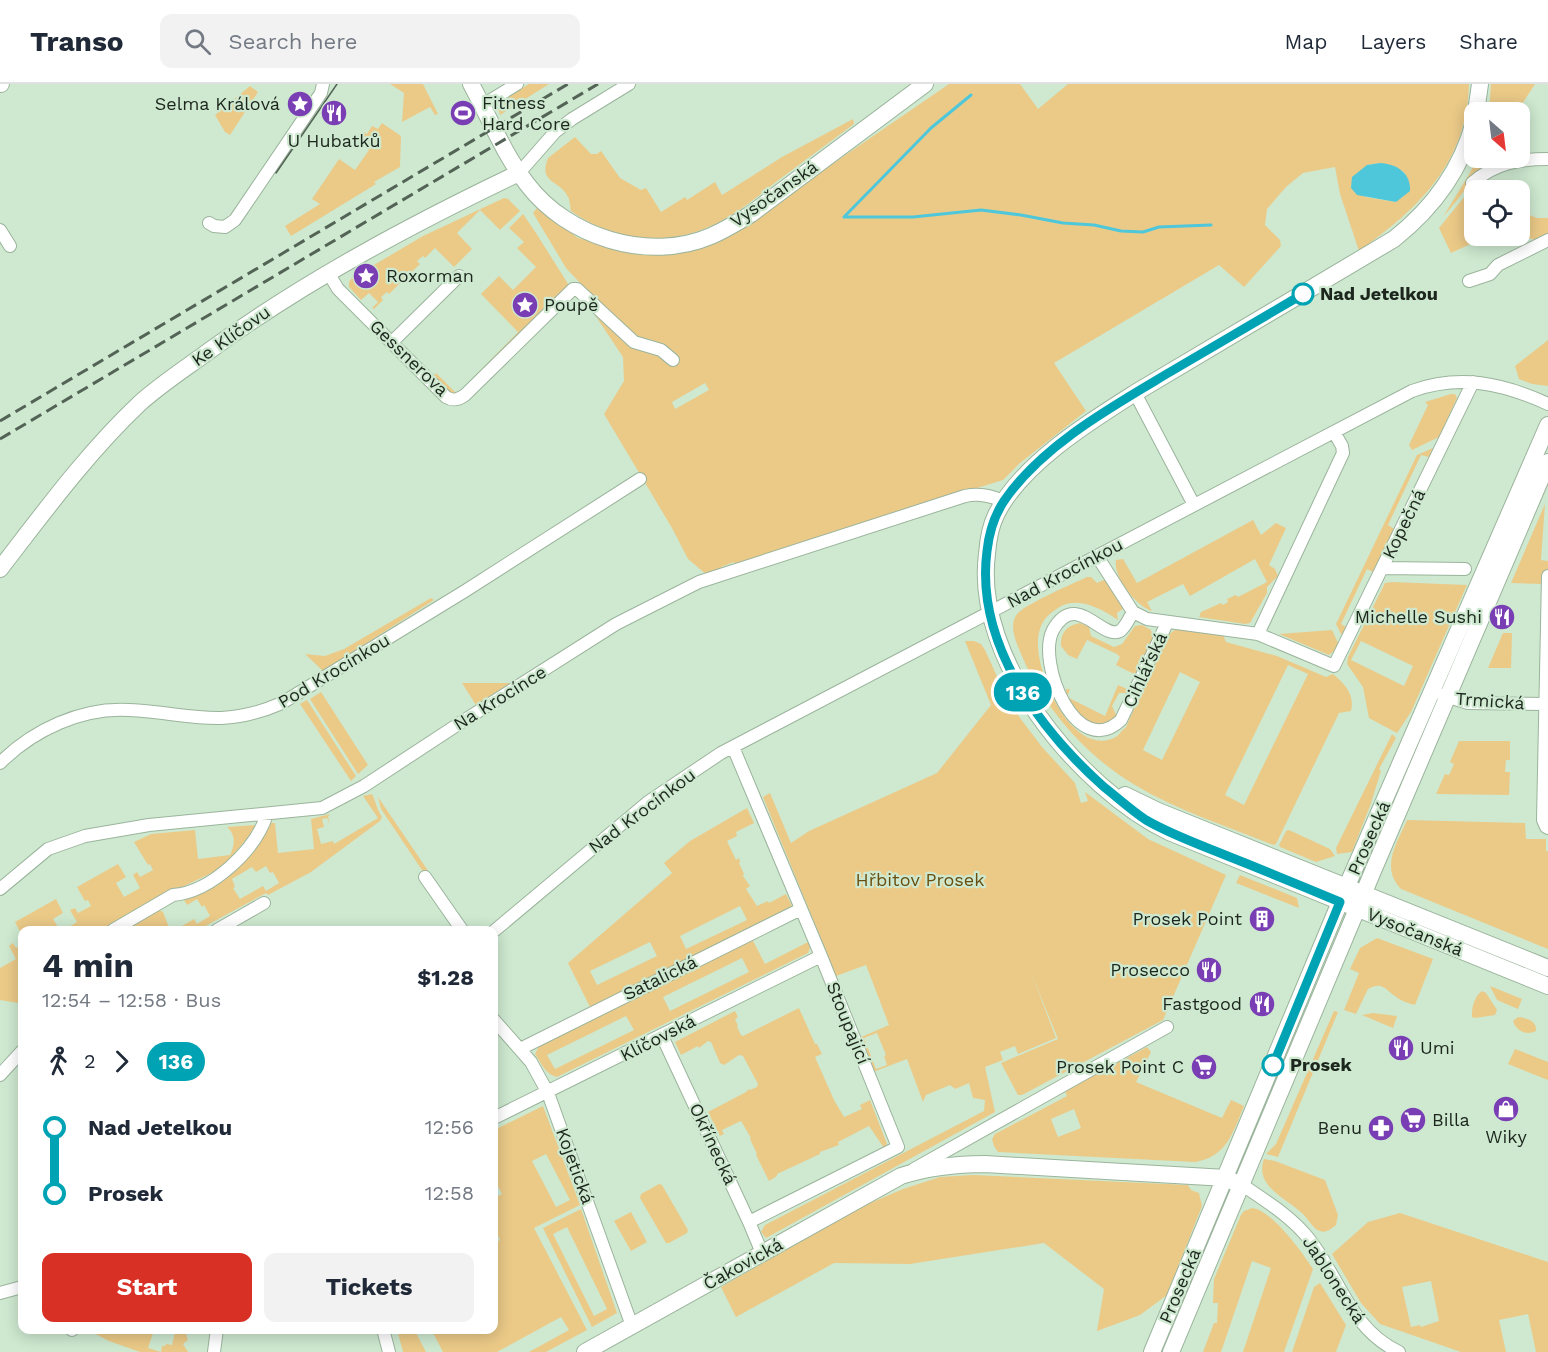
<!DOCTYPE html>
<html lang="en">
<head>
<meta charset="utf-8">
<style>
  body { margin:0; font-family:"Work Sans",sans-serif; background:#f2f2f3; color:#1f2937; height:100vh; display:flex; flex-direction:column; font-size:22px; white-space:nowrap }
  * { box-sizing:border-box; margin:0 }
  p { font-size:20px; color:#747a83 }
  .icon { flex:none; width:33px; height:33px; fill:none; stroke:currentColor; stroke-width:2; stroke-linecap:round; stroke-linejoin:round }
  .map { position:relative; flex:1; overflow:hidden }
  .panel { position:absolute; left:18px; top:842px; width:480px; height:408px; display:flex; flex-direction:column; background:#fff; border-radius:12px; box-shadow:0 3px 15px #0003 }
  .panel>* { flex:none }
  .badge { padding:0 12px; border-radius:20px; font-size:21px; line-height:39px }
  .needle { width:39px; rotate:152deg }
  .controls { position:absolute; left:1464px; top:18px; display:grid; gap:12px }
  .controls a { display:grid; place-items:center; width:66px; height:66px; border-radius:12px; background:#fff; box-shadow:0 3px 15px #0003; font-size:30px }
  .map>.badge { position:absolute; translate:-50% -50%; box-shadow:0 0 0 3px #fff }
  .legs { display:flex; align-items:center; gap:9px; height:66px; padding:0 24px; font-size:20px }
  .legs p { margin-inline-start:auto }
  .headline { display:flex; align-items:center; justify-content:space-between; height:102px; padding:0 24px }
  h1 { font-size:33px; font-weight:700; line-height:45px }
  .button { display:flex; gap:12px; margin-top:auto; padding:12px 24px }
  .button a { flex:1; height:69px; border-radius:12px; background:#d93025; color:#fff; font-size:24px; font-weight:700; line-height:69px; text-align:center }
  .button a+a { background:#f2f2f3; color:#1f2937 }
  ul { padding:0 24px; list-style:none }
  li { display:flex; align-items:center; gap:21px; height:66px; font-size:22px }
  li i { display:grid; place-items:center; width:9px; height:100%; margin:0 8px; background:currentColor }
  li i::after { content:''; width:15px; height:15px; margin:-8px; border:4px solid; border-radius:50%; background:#fff }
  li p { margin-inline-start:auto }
  li:first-child i { background:linear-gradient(#0000 50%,currentColor 0) }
  li:last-child i { background:linear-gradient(currentColor 50%,#0000 0) }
  header { display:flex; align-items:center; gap:36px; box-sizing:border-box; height:84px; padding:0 30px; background:#fff; border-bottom:2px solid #e0e1e3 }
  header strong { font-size:28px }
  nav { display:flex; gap:33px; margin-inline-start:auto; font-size:21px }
  .search { width:420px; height:54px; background:#f2f2f3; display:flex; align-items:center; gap:15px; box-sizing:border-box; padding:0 21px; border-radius:12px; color:#747a83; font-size:22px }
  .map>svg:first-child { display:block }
  .green { fill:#ebca88; fill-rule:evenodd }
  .water { fill:#4ec7db }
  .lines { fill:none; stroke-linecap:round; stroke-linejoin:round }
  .stream { stroke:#4ec7db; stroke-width:3 }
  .street-casing { stroke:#9bb49c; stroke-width:14 }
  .secondary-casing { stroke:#9bb49c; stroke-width:18 }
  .street { stroke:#fff; stroke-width:12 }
  .secondary { stroke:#fff; stroke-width:16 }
  .tram { stroke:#536355; stroke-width:1.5 }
  .rail { stroke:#536355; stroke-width:3; stroke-dasharray:12 6; stroke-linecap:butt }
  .line-1-casing { stroke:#fff; stroke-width:14 }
  .line-1 { stroke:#00a3b4; stroke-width:9 }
  .stop-1-dot { fill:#fff; stroke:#00a3b4; stroke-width:3 }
  .labels { text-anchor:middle; stroke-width:4.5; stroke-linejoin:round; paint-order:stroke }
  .poi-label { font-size:18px; fill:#1c261d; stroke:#cee9d0; text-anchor:end }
  .street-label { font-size:18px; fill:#1c261d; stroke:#cee9d0 }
  .stop-label { font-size:18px; font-weight:bold; fill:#1c261d; stroke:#cee9d0; text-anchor:start }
  .park-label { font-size:18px; fill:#684e0f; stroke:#cee9d0 }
</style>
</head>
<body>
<header>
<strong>Transo</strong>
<div class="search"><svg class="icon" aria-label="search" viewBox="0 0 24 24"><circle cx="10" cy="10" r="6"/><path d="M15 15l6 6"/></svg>Search here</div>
<nav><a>Map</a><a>Layers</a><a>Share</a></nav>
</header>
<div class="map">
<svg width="1548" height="1268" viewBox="0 0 1548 1268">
  <rect width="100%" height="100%" fill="#cee9d0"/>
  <path class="green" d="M390,0H423L438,30L435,31L430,23L402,38L404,9Z
    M529,0H549L500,31L498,24L504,15Z
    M949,0H1020L1038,25L1068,0H1469C1467,79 1419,124 1359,167L1340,110L1335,83L1303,89L1286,103L1267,125L1265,141L1280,156L1281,162L1244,203L1219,181L1054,279L1086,327L1020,379L1003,396L807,457L735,482L734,478L721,483L722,486L707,491L688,475L672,444L604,330L624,297L623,273L581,210V200L566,184L533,129L537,124L578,154L617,164L702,163L718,158L750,141L828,83ZM1380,79L1404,88L1410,102L1396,118L1365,113L1367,81ZM705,299L709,306L675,325L672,318Z
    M1491,0H1535L1517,28H1489Z
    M250,2L258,8L230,51L225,48L215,31Z
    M853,35L854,40C828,59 802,79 776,98C759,111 742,126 723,136C672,164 618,160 571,127C570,123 570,116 568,113C559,95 538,100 548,74L575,53L591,70H597L601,67L620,94L641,106L646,104L661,128L685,113L687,116L715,98L722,111L782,73Z
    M382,39L401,52L400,83L374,98L376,100L291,152L285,142L320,120L312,115L339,75L355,86L369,66L364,63L368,58L361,53L364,48L367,50L372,42L378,45Z
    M1476,74H1488C1474,94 1460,114 1443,133L1471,87Z
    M1478,104L1482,106H1474V152H1488L1451,169L1439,144L1469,107Z
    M504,114L508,115L520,127L500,146L480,126L457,149L472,165L454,183L435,164L425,174L423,172L417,177L420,180L389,210L387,208L381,213L383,216L374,225L372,224L378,218L369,209L361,216L349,203V198L352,194L423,152Z
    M1520,127L1537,134H1548V150L1535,156L1520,151Z
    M523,130L536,149L570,203L462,310L453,312L433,293L436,289L457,310L518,248L481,210L499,192L513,206L536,183L517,164L524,158L509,144Z
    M1548,256V302L1532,300L1519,295L1515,282Z
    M1451,310H1455L1457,314L1439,353L1412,366L1409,361L1428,321L1425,318Z
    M1433,364L1429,373L1421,371L1388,441L1394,445L1373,488L1367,485L1341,540L1348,544L1344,552L1341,550L1336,540L1417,371Z
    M1545,420L1541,476L1548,477V488L1543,500L1511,499Z
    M1253,436L1261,451L1276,439L1286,444L1269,481L1275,485L1278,492L1267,503V509L1250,539L1245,540L1199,533L1201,528L1221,519L1223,521L1228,518L1227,515L1236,511L1238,513L1267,498L1255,475L1190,512L1183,500L1147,518L1152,527C1136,522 1113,493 1116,476L1123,475L1137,499Z
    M1087,493H1091L1097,499L1106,495L1124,524L1117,529L1118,536C1102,525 1077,511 1058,524C1050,529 1043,535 1040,545C1028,578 1071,677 1116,653C1119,651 1123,645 1126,643L1167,552L1176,545L1223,551L1226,558L1277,572L1326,593L1333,590C1345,600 1355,611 1351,627L1339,629L1276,760L1273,761C1227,742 1178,727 1135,701C1086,672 1044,624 1022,572C1017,560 1007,541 1018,529C1028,519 1072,500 1087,493ZM1288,581L1308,590L1244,721L1225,711ZM1180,588L1200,598L1162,676L1143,666Z
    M1392,498L1467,501L1411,628L1397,649L1369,634L1363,603L1347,580L1348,573L1385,499ZM1361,557L1413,582L1404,602L1351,576Z
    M431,514L434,516L323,587L305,570L325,572L344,565Z
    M1080,539L1089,543L1091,552L1114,563L1122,560L1135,542L1142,541L1151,546L1153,554L1135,595L1133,594L1134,590L1116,581L1120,573L1117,570L1087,556L1077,575L1068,571L1061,562C1060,549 1067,541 1080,539Z
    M1332,546L1338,559L1334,567L1329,571L1279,550Z
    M1503,549H1512L1511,584H1488Z
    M965,557H974L981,560L985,566L1000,599L1020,634L1042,663L1075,699L1081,719L1088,717L1085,708L1148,755L1226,791L1163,936L1022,1011H1018L1001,979L1058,955L1032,891L1056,954L1018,970L1015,962L1000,968L1003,976L985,983L995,1028L766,1154L761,1148L765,1141L984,1027L985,1016L973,1014L969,999L955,1005L950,1001L926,1011L923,1018L907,975L873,988L859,954L889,941L866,881L836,892L763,713L770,709L791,759L809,747L937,689L991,621ZM877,949L886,971L884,972L887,981L876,985L864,954Z
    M1131,598L1133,599L1128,609H1119L1112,622L1117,633C1111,637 1105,641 1098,640C1084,640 1065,619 1066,605H1070L1067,613L1105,632L1118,601L1127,605Z
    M462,599H510L476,621Z
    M321,608L368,681L358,690L310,615Z
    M307,616L356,692L351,697L300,620Z
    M1392,650L1396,654L1379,685L1381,687L1370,722L1352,768L1337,770L1336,764Z
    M1459,657H1510V676H1506L1505,688H1510L1509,711L1436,710L1445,690L1449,691L1454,680L1450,678Z
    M372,710C376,718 377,726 382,733L380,737L311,788L268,811L266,809L198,846H175L194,835L197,840L210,832L204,821L202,823L197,815L187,821L184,816C215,798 251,768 271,739H275L278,769L314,765L311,735L330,730L328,733L330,740L327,734L322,735L324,743L317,745L321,760L333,757L334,760L378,734L363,712ZM266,782L270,789L273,788L279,799L266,807L263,802L240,815L233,804L235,803L232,795L252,783L256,788Z
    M378,713L433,794L426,792L381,725Z
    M747,724L754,739L736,748L737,752L727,757L736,776L739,774L740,778L739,779L744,790L743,792L750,802L746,805L757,822L768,817L769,819L786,810L792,822L590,923L568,879L672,789L664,779L690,757ZM740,822L747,836L686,865L680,852ZM650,858L657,872L597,901L590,887Z
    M1407,736L1525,739L1526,755H1546V767H1548V865L1401,805C1380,783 1397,759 1407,736Z
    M257,741V744L220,785L180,804L168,807L101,846H64L77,838L70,826L75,824L78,829L91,822L88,816L85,817L77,803L118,780L126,793L116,799L124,813L140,804L133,791L137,788L140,793L153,786L150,780L148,781L134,758L151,750L195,746L198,775L230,771C235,761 236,751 227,743Z
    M1289,746L1330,765L1335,772L1316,778L1280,763L1279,761L1286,747Z
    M1240,791L1297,814L1299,824L1236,799Z
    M56,815L63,829L53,835L60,846H22V851L15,838Z
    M157,825L163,828L170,846H123Z
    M1377,854L1433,875L1415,921C1408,919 1401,917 1395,912C1385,905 1382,897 1368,905L1356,930L1344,926L1359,889L1350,885L1360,864Z
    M752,855L765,880L808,858L810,864L808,869L557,993C546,991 541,979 535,970L540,960ZM742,874L749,888L670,927L663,913ZM626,932L634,946L555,985L547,971Z
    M13,859L16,864L22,861V924L18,919L0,916V884L16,875L9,862Z
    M1490,902L1522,915L1518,925L1497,916Z
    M1482,907L1486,909L1497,926L1495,931L1475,934L1472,933C1471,925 1475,911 1482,907Z
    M799,924L815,960H817L822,970L815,973L834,1016L844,1033L862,1025L860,1021L870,1016L887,1060L884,1064L869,1042L838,1058L839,1061L820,1068V1070C805,1077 794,1082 777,1090V1092L769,1097L756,1071L757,1070L750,1055L751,1054L741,1037L722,1046L724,1050L720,1052L708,1028L746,1008L749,1005L750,1006L757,1003L758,1000L743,972L739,971L724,981L720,979L711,958L708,957L699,964L698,962L681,971L675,958L735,927L738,933L735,935L738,942L737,943L741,951L743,952Z
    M1334,927L1338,928L1278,1073L1266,1070L1276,1060Z
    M1373,929L1397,932L1393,944L1362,931Z
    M1518,933C1527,934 1537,937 1536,947C1527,952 1516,947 1513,937Z
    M1147,963L1151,968L1136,998L1222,1034L1231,1016L1244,1022C1233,1048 1227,1073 1195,1078L998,1068L994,1062L992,1055L995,1050L1067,1012L1065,1007ZM1074,1025L1081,1044L1058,1053L1051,1035Z
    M1515,965L1548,978V996L1508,980Z
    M543,1022L580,1121L534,1144L587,1246L546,1268H529L569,1246L561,1233L497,1268H443L431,1245H494V1160L500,1156L494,1142V1114L502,1110L494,1094V1046ZM546,1070L570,1116L556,1123L532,1077Z
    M1264,1075L1275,1077L1325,1096L1338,1131L1336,1141C1332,1144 1326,1150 1320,1147C1313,1145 1308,1135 1304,1131C1287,1114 1254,1103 1264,1075Z
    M973,1091L1188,1101L1191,1106L1199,1109L1202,1122L1167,1211L1140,1231L1097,1247L1104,1205L1044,1159L910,1180L834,1179L736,1233L721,1203L861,1123L903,1105L940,1093Z
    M659,1100L662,1101L688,1146L687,1149L669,1159H666L640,1114L641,1110Z
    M1252,1124C1272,1126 1302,1168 1313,1185L1284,1268H1243L1271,1184L1252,1177L1221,1268H1203L1214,1239H1217L1218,1219H1213L1214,1195L1241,1131L1244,1127Z
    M581,1125L617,1229L592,1243L543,1144ZM567,1143L607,1225L594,1232L553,1150Z
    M631,1128L647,1158L631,1167L614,1137Z
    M1400,1129L1548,1178V1268H1536L1528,1230L1499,1236L1506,1268H1461L1380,1240L1361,1219L1332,1170L1368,1138ZM1431,1197L1439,1237L1421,1243L1420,1241L1411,1243L1402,1203Z
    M1320,1199L1346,1241L1336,1268H1292L1314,1203Z
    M86,1245H162L161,1248L154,1246L148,1264L161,1268L162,1262H165L166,1260L172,1261L175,1248L164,1245H188L190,1248L186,1251L188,1256L183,1260L188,1268H140L109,1257Z
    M397,1245H414L426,1268H403Z"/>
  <path class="water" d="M1380,79C1397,80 1411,89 1410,107L1396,118L1357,111L1351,104L1352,93L1367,81Z"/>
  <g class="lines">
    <path class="stream" d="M844,133H913L981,126L1021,131L1063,139L1094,141L1121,147L1143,148L1159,143L1211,141
      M844,133L931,44L971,11"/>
    <defs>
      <path id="street" d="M483,21L517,0
        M519,89L555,48L572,35L629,0
        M1472,99C1495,79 1519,75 1548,75
        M209,139L214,142L225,143L235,136L321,9L323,0
        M0,146L10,162
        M329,190L338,205L446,313C453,317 458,316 465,311L573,205H577L634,258L661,266L673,276
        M1469,197L1490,190L1498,181L1548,156
        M392,258L459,192
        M1135,309L1194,421
        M1097,472L1133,528L1147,535L1258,550L1334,582L1473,298
        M1383,484L1465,485
        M1548,492L1543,736L1546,743L1548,744
        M1133,528C1129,534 1126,543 1120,547C1102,557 1076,505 1053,546C1036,579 1077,678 1121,636L1167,539
        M1258,550L1343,369L1342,362L1334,348
        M1442,611L1468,619L1548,620
        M733,663L821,872L898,1063L749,1138
        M0,679C33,646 82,623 129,626C191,629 220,646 282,619L465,507L640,395
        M425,793L462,846
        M0,805L48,765L85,752L149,741L322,724L364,702L460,639L616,540L699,498L965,412C980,409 990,412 1004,417
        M113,846L173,811C211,808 256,766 267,730
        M217,846L264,819
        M494,847L648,718L721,669L1412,307C1460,290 1502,299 1548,320
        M494,936L531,978L548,1009L632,1242
        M662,952L749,1138L762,1169
        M520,965L801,825
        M0,991L22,967
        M494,1034L821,872
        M914,1085L1167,943
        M1241,1100C1264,1116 1291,1132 1309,1155C1340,1194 1350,1245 1399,1268
        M0,1209L22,1203
        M71,1245L72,1246
        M383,1245L389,1268
        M214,1268L217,1245"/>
      <path id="secondary" d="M0,0H1
        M471,0C489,33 504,70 527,100C567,153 648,179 711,152C725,146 738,138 751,130L925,0
        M1476,28L1480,0
        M1474,38C1461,87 1433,124 1394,155L1135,309C1089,338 1020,381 996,431C990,443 988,457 987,470C973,576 1079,704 1169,748L1548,902
        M0,485C44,428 87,369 140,319C161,300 186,284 209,267C305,197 412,140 519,89
        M1125,711L1158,727L1548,884
        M585,1268L901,1092C929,1083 956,1080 985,1080L1226,1094L1234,1098
        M1152,1268L1340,818L1548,341
        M1171,1268L1373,787L1548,378"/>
    </defs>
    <use href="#street" class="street-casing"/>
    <use href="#secondary" class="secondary-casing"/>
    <use href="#street" class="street"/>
    <use href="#secondary" class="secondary"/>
    <path class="tram" d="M276,89L337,0"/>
    <path class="rail" d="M0,337L568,0
      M0,355L598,0"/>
  </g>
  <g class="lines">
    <defs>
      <path id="line-1" d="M1273,981L1340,818C1302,802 1263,786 1225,771C1198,760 1170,750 1146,736C1131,726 1118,714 1104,703C1039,645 975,559 987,467C989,449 994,432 1004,417C1042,361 1113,322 1170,288C1214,262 1258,236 1303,210"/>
    </defs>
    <use href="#line-1" class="line-1-casing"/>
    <use href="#line-1" class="line-1"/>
  </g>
  <defs>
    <symbol id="sight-disc" viewBox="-11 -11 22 22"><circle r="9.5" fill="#7a3eb4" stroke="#cee9d0"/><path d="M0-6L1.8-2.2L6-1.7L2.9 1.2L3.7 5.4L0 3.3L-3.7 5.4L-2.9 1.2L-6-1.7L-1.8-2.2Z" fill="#fff"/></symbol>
    <symbol id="restaurant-disc" viewBox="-11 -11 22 22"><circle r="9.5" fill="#7a3eb4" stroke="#cee9d0"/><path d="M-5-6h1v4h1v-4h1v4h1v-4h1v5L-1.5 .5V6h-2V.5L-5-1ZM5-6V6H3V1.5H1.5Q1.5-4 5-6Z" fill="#fff"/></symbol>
    <symbol id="stadium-disc" viewBox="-11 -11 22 22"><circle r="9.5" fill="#7a3eb4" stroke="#cee9d0"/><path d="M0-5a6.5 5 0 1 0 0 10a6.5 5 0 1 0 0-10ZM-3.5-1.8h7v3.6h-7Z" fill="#fff"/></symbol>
    <symbol id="building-disc" viewBox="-11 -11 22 22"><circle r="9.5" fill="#7a3eb4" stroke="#cee9d0"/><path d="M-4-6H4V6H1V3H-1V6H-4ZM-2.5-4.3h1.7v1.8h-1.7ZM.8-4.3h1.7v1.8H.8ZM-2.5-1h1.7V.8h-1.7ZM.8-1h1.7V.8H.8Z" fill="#fff"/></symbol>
    <symbol id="supermarket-disc" viewBox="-11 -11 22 22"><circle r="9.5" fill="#7a3eb4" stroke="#cee9d0"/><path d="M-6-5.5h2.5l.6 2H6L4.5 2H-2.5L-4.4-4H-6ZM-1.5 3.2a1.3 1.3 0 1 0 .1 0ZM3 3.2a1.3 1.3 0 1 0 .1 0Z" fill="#fff"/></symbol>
    <symbol id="shop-disc" viewBox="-11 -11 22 22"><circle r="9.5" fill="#7a3eb4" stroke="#cee9d0"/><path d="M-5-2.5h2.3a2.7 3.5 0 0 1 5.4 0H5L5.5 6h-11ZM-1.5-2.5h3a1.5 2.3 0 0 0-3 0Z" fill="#fff"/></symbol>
    <symbol id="pharmacy-disc" viewBox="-11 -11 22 22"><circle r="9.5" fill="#7a3eb4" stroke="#cee9d0"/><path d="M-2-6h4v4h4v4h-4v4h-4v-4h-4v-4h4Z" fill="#fff"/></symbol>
  </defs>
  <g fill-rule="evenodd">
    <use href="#sight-disc" x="285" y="5" width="30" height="30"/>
    <use href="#restaurant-disc" x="319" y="14" width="30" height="30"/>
    <use href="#stadium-disc" x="448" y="14" width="30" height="30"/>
    <use href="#sight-disc" x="351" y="177" width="30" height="30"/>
    <use href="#sight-disc" x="510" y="206" width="30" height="30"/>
    <use href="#restaurant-disc" x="1487" y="518" width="30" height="30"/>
    <use href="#building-disc" x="1247" y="820" width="30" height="30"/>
    <use href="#restaurant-disc" x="1194" y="871" width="30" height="30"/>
    <use href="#restaurant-disc" x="1247" y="905" width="30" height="30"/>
    <use href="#restaurant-disc" x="1386" y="949" width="30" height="30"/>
    <use href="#supermarket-disc" x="1189" y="968" width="30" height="30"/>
    <use href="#shop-disc" x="1491" y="1010" width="30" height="30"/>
    <use href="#supermarket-disc" x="1398" y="1021" width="30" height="30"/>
    <use href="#pharmacy-disc" x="1366" y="1029" width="30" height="30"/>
  </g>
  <g class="stop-1-dot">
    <circle cx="1303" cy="210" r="10"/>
    <circle cx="1273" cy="981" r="10"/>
  </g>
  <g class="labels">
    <g class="poi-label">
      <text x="482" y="25" text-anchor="start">Fitness<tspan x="482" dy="21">Hard Core</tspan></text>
      <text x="280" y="26">Selma Králová</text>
      <text x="334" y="63" text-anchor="middle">U Hubatků</text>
      <text x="386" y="198" text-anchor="start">Roxorman</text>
      <text x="544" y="227" text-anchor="start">Poupě</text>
      <text x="1482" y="539">Michelle Sushi</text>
      <text x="1242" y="841">Prosek Point</text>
      <text x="1190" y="892">Prosecco</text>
      <text x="1242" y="926">Fastgood</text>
      <text x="1420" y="970" text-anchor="start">Umi</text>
      <text x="1184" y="989">Prosek Point C</text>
      <text x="1432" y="1042" text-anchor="start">Billa</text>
      <text x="1362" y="1050">Benu</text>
      <text x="1506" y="1059" text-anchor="middle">Wiky</text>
    </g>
    <g class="street-label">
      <text transform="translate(774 110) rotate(-35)" y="6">Vysočanská</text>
      <text transform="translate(231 252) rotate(-35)" y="6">Ke Klíčovu</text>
      <text transform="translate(409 274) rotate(44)" y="6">Gessnerova</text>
      <text transform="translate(1404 440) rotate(-64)" y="6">Kopečná</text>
      <text transform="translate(1065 489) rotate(-28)" y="6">Nad Krocínkou</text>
      <text transform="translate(1145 586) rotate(-65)" y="6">Cihlářská</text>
      <text transform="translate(334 587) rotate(-31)" y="6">Pod Krocínkou</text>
      <text transform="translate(500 614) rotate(-32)" y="6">Na Krocínce</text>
      <text transform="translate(1490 617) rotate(4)" y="6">Trmická</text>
      <text transform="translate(642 727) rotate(-37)" y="6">Nad Krocínkou</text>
      <text transform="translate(1369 754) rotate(-66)" y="6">Prosecká</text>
      <text transform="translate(1415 848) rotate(22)" y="6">Vysočanská</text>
      <text transform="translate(660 894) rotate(-26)" y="6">Satalická</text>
      <text transform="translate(848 939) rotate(68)" y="6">Stoupající</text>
      <text transform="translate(658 954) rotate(-27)" y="6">Klíčovská</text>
      <text transform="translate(713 1060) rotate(65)" y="6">Okřínecká</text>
      <text transform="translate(575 1082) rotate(70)" y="6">Kojetická</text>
      <text transform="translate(743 1180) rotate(-29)" y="6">Čakovická</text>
      <text transform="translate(1334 1196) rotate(57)" y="6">Jablonecká</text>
      <text transform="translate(1180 1202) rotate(-67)" y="6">Prosecká</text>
    </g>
    <g class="stop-label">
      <text x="1320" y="216">Nad Jetelkou</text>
      <text x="1290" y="987">Prosek</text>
    </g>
    <g class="park-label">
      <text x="920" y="802">Hřbitov Prosek</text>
    </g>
  </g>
</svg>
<div class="controls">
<a><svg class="needle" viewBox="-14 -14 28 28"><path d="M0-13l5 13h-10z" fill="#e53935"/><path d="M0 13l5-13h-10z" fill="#747a83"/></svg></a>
<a><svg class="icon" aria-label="locate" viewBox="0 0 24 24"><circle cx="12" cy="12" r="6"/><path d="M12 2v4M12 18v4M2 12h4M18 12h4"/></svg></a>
</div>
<b class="badge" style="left:1023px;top:608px;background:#00a3b4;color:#fff">136</b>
<section class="panel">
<div class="headline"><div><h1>4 min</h1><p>12:54 – 12:58 · Bus</p></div><b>$1.28</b></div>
<div class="legs"><svg class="icon" aria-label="walk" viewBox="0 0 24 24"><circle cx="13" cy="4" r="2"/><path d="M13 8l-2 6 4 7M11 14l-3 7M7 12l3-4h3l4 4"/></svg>2<svg class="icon" aria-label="forward" viewBox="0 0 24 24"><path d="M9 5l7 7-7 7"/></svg><b class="badge" style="background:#00a3b4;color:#fff">136</b></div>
<ul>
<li><i style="color:#00a3b4"></i><b>Nad Jetelkou</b><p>12:56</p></li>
<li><i style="color:#00a3b4"></i><b>Prosek</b><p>12:58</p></li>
</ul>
<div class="button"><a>Start</a><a>Tickets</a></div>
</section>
</div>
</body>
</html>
